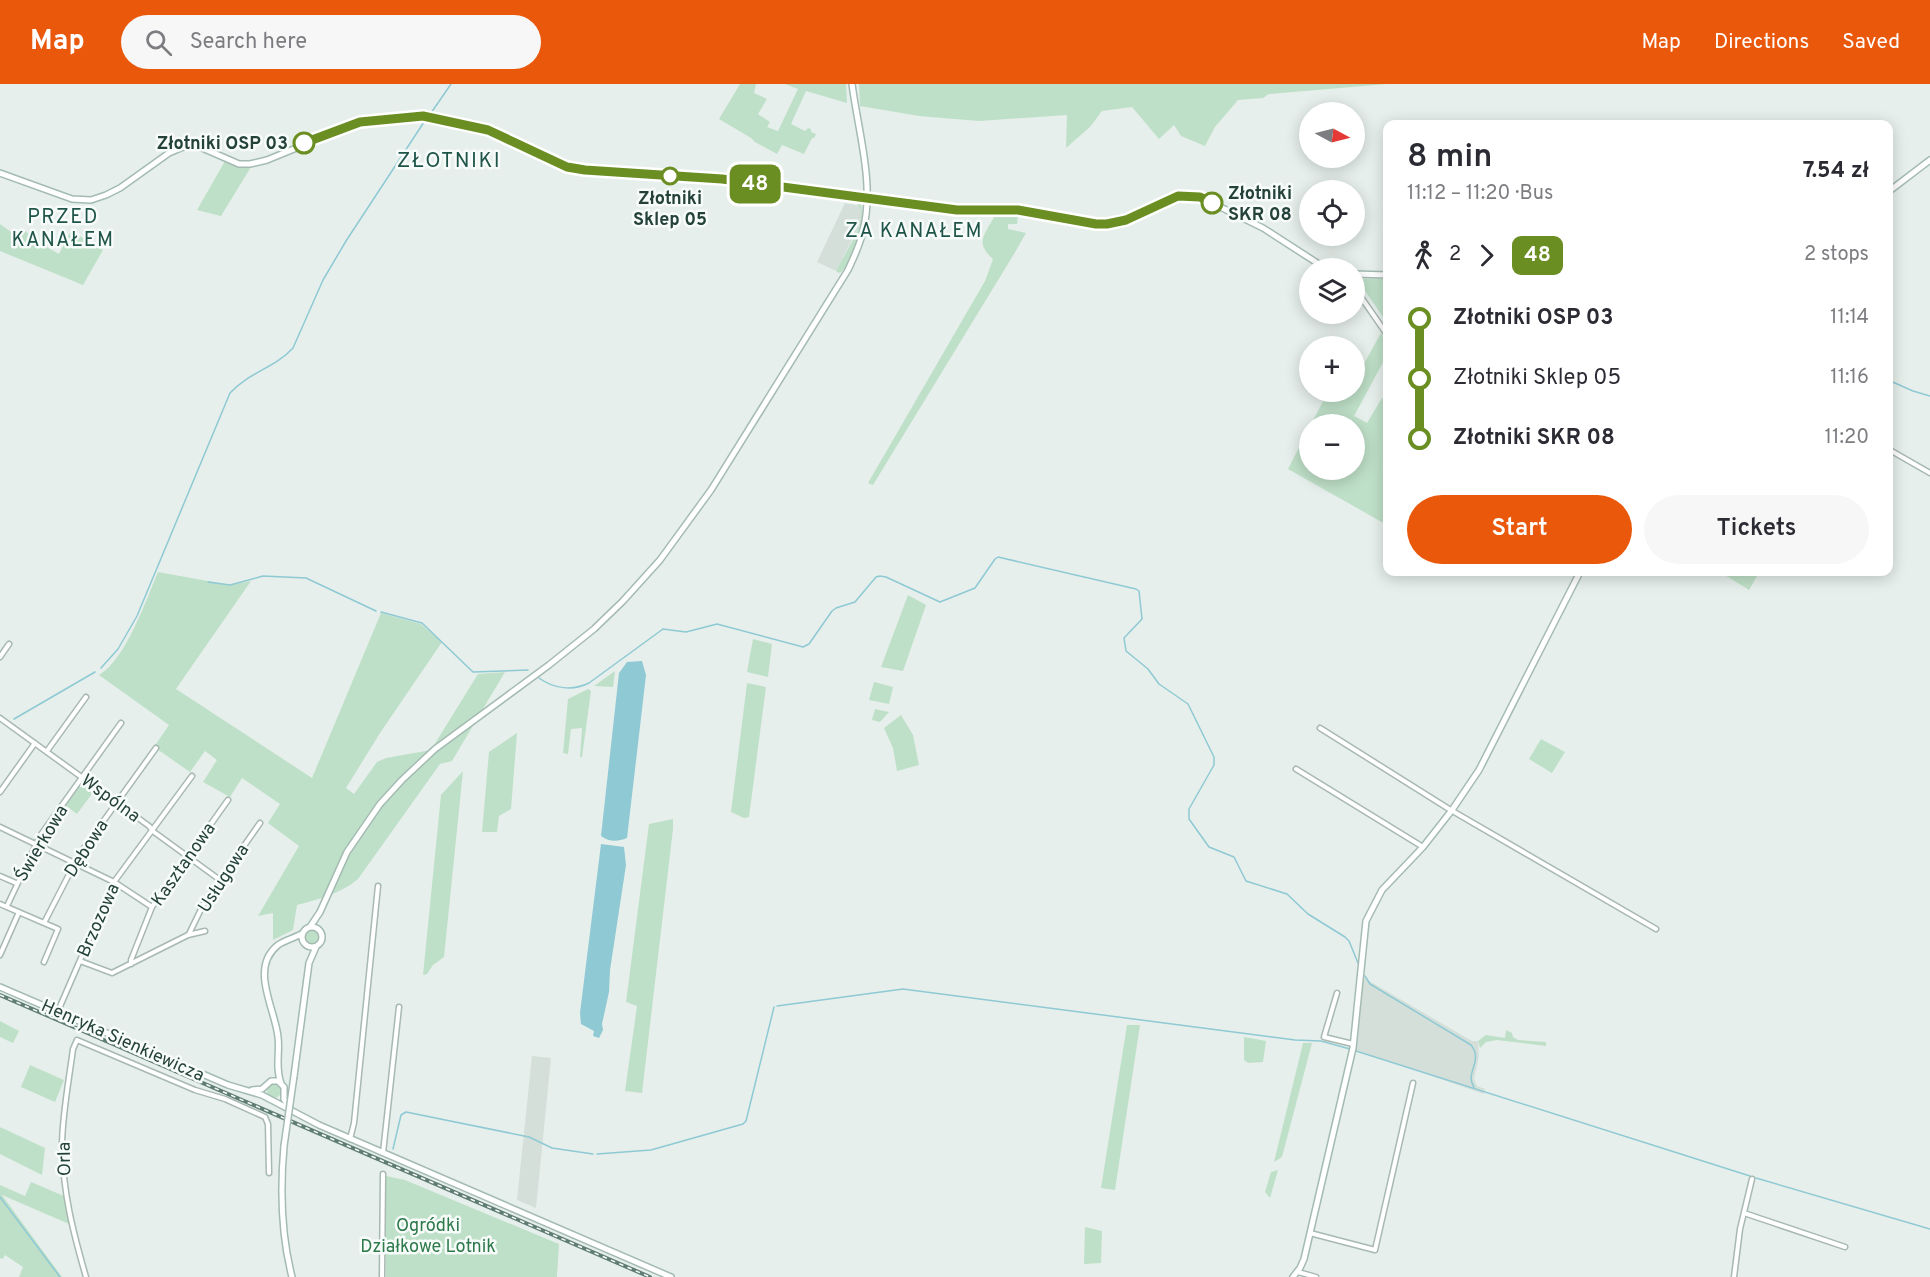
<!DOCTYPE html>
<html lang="en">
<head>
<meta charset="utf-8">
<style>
  body { margin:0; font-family:Overpass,sans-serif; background:#f7f7f7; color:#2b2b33; height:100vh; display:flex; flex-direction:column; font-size:22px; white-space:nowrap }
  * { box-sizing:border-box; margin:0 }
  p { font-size:20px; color:#7c7c81 }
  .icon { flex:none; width:33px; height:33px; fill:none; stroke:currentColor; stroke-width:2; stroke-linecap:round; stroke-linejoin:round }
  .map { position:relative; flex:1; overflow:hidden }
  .side { position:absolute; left:1383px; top:36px; width:510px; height:456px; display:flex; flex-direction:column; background:#fff; border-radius:12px; box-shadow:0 3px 15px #0003 }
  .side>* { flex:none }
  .badge { padding:0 12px; border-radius:9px; font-size:21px; line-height:39px }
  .needle { width:39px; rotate:97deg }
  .controls { position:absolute; left:1299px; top:18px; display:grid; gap:12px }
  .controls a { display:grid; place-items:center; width:66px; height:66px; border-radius:50%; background:#fff; box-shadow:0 3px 15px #0003; font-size:30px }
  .map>.badge { position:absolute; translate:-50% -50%; box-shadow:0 0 0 3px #fff }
  .legs { display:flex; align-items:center; gap:9px; height:66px; padding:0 24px; font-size:20px }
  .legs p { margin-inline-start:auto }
  .overview { display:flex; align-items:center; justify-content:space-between; height:102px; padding:0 24px }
  h1 { font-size:33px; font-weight:600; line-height:45px }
  .action { display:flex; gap:12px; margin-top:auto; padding:12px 24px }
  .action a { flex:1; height:69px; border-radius:36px; background:#ea580c; color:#fff; font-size:24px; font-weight:600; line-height:69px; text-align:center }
  .action a+a { background:#f7f7f7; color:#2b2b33 }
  ul { padding:0 24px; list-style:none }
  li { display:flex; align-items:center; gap:21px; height:60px; font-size:22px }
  li i { display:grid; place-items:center; width:9px; height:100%; margin:0 8px; background:currentColor }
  li i::after { content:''; width:15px; height:15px; margin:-8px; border:4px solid; border-radius:50%; background:#fff }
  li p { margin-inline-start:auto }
  li:first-child i { background:linear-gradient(#0000 50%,currentColor 0) }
  li:last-child i { background:linear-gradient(currentColor 50%,#0000 0) }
  header { display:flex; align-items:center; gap:36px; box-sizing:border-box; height:84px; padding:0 30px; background:#ea580c; color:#fff }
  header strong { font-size:28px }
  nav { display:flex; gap:33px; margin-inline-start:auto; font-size:21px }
  .search { width:420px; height:54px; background:#f7f7f7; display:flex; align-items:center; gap:15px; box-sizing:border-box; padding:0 21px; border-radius:33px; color:#7c7c81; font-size:22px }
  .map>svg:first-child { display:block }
  .built { fill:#d4dfda }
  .green { fill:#bfe0c8 }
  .water { fill:#8ec9d4 }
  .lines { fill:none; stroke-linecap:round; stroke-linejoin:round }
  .stream { stroke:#8ec9d4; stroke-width:1.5 }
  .street-casing { stroke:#a8b8b2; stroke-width:7 }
  .secondary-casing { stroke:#a4bbb3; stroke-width:8 }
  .street { stroke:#fff; stroke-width:4 }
  .secondary { stroke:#fff; stroke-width:5 }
  .rail-casing { stroke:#5f7d75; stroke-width:4 }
  .rail { stroke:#f7fbf9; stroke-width:1.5; stroke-dasharray:4.5; stroke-linecap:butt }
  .secondary-bridge-casing { stroke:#a4bbb3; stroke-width:8; stroke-linecap:butt }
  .secondary-bridge { stroke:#fff; stroke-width:5 }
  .line-1-casing { stroke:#fff; stroke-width:14 }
  .line-1 { stroke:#6b8e23; stroke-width:9 }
  .stop-1-dot { fill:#fff; stroke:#6b8e23; stroke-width:3 }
  .labels { text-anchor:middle; stroke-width:5; stroke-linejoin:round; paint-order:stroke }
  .stop-label { font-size:18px; font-weight:bold; fill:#24423a; stroke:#f7fbf9; text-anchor:end }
  .street-label { font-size:18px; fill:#24423a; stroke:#f7fbf9 }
  .park-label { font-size:18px; fill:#2d7a4b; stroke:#f7fbf9 }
  .neighbourhood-label { font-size:20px; letter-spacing:1.5px; fill:#1f5548; stroke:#f7fbf9 }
  .quarter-label { font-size:21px; letter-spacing:1.5px; fill:#1f5548; stroke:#f7fbf9 }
</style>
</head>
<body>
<header>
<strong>Map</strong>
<div class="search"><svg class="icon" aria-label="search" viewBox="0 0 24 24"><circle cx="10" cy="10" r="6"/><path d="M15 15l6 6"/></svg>Search here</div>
<nav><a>Map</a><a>Directions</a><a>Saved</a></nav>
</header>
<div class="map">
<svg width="1930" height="1193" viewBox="0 0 1930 1193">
  <rect width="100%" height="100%" fill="#e6efeb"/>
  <path class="built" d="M845,119L860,122L862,130L858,144L836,187L817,178Z
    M1364,894L1472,957H1478L1479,972L1474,995L1477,1002L1485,1005L1484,1010L1350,964Z
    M532,972L551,974L536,1124L517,1116Z"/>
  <path class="green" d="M740,0H756L754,9L767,15L758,30L770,38L767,43L778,47L798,5L785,0H846L847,19L806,7L791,40L805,47L808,44L811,45V48L816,50L814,54H812L804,70L782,61L777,70L755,58L751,54L719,35Z
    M859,0H1387L1269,10L1263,14L1238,16L1215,43L1205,62L1181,52L1174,41L1159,55L1132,23L1102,27L1090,43L1066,64L1067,31L979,37L919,32L860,22Z
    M225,77L238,82L251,83L221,132L197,126Z
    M855,116L860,117C867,130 854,182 839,189L836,187C843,172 862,145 861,129C861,123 857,121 855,116Z
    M1018,130L1017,140H1008V145L1026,149L1014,170L873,401L868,399L985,197L993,175C974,158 985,151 995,131Z
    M0,140L18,153L23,145L38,158L59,170L71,147L103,166L83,201L0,167Z
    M1355,195H1387V239L1361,201L1359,202Z
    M1381,249L1387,258V271L1354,332L1367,339L1382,314L1387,317L1386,329L1388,330L1387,441L1288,385L1309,344L1310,386H1354V340H1311L1328,308H1354L1355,296Z
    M158,488L230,501L251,497L176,605L312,694L381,529L421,540L442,558L380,649L346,704L354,710L377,678L386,674L431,666L478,590L505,588L452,677L440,680L358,795C342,809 317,816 297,821L293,846L273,856V829L258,832L299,762L268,739L280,720L242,694L230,713L203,698L217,676L205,667L190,688L154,663L169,641L99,591C126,575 146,516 158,488Z
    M1720,488H1750L1757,492L1749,506Z
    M908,511L926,521L903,587L881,583Z
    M753,555L772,560L768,593L747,588Z
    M615,587L613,603L594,602Z
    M874,598L893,603L889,620L869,616Z
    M747,599L766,603L749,733L744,734L731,728Z
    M588,605L591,607L582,673H580L582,644L571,645L568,670L563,669L568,615Z
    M875,625L889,628L880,638L872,636Z
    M901,631L913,651L919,681L897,687L893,664L884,644Z
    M517,649L511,725L499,732L497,748H482L489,668Z
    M1541,655L1565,668L1552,689L1529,675Z
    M463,687L444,873L433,881L427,890L423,891L441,711Z
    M79,703H89L94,707L77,730L65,721Z
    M673,735V745L642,1009L625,1007L637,922L626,918L649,740Z
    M305 853a7 7 0 1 1 14 0a7 7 0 1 1-14 0Z
    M0,937L19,947L13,959L0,953Z
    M1127,941H1140L1115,1106L1101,1104Z
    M1506,946L1512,949L1513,953L1518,956L1546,958V962L1497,956L1486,958L1480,964L1478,957L1486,951L1505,954Z
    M1244,953L1266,957L1263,978L1248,979L1244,976Z
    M1303,959H1312L1282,1073L1274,1078Z
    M30,981L64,996L55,1018L21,1003Z
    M267 1007a7 7 0 1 1 14 0a7 7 0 1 1-14 0Z
    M0,1043L45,1064L42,1091L0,1070Z
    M1278,1086L1270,1114L1265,1108L1271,1088Z
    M386,1092L405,1096L559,1160L557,1193H386Z
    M31,1098L64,1112L69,1140L2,1111L62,1193H19L23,1183L5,1171L3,1175L0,1174V1101L25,1112Z
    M1085,1143L1102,1147L1101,1179L1084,1180Z"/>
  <path class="water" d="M642,577L646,591L627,754C617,758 610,758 601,752L619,589L627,578Z
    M601,760L624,763L626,781L610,886L609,908L602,940L603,946L599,954L593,952L594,947L581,940L580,929Z"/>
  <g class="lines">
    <path class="stream" d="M431,29L451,0
      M1888,296L1913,307L1930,312
      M208,498L230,501L263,492L306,494L376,527
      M381,528L422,539L473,588L528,586
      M101,584L118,565L137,532L230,309C248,289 276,283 293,264L323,196L346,157L426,35
      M539,594C554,605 573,607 589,599L663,545L686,548L717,540L803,563L809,560L832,527L836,524L855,518L876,493L880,492L886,493L940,518L975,504L995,475L998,473L1136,505L1139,507L1142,535L1124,554L1126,567L1148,585L1159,600L1188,620L1214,673V681L1189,725V735L1209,763L1234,773L1246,797L1287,810L1308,830L1345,853L1349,857L1358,879
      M14,635L95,588
      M1365,892L1370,900L1471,961C1484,977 1464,989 1474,1003
      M777,922L903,905L1295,956L1321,957L1350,965
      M1356,967L1750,1092
      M393,1065L401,1031L406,1028L529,1053L552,1064L593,1070
      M597,1070L651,1066L743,1040L746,1037L774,923
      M1756,1094L1930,1145
      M0,1113L60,1193"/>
    <defs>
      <path id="street" d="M1354,203L1388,252
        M1888,365L1930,389
        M0,573L9,560
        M0,634L149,742L154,748L220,796
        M1320,644L1449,725L1656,845
        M47,667L86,613
        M1296,685L1423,763
        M0,708L35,659
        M0,743L114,798L152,823
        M0,792L16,799
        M0,820L58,845L44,878
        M7,822L40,752L121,639
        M44,839L79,771L156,664
        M189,850L204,819L260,739
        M0,871L19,828
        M80,877L112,889L188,851L205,847
        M131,880V876L152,823L228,716
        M1337,909L1324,953L1353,960
        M58,927L114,798L192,692
        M350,1055L354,1039L378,802
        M383,1069L399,923
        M1744,1129L1845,1163
        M1310,1149L1375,1166L1413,999
        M1298,1188L1316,1193
        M86,1193C73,1148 63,1109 62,1062C62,1032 69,996 73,965L77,956L195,1006L225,1015L265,1033L268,1040L269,1089
        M382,1193L383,1090
        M1734,1193L1740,1145L1752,1095"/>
      <path id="secondary" d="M0,89L72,115L91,116L106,111L120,104L169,69L183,63H200L239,80H250L267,76L360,38L423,32L488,46L567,83L722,95L957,126H1018L1107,140L1135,133L1178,112L1200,113L1263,144L1325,184
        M1888,108L1930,76
        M1354,190L1388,191
        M302 853a10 10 0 1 1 20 0a10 10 0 1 1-20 0Z
        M310,843L320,828L347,768L380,720L402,696L435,665L549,581L594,545L623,517L660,476L711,406L848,186C854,173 860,161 863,147C875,100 858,47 852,0
        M0,903L228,1001L262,1011L319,1041L671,1193
        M294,992L309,879L316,863
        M281,999C275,985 280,967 278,953C275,924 249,884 278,861C285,856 295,854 303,849
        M252,1006L262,1005L271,997H278L284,1003V1015L289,1023
        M284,1062C280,1106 281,1150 292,1193
        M1293,1193L1300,1184L1304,1175L1353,964L1366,837L1382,806L1423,763L1452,726L1479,686L1580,488"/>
    </defs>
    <use href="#street" class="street-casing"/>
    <use href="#secondary" class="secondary-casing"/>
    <use href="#street" class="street"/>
    <use href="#secondary" class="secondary"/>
    <defs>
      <path id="rail" d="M0,911L650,1193"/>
    </defs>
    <use href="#rail" class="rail-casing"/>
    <use href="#rail" class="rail"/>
    <defs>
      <path id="secondary-bridge" d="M284,1062L294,992"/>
    </defs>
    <use href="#secondary-bridge" class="secondary-bridge-casing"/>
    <use href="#secondary-bridge" class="secondary-bridge"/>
  </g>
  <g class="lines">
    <defs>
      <path id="line-1" d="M304,59L360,38L423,32L488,46L567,83L585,86L722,95L957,126H1018L1096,140H1107L1126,136L1178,112L1200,113L1212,119"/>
    </defs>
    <use href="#line-1" class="line-1-casing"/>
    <use href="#line-1" class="line-1"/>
  </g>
  <g class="stop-1-dot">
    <circle cx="304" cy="59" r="10"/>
    <circle cx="670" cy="92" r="8"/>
    <circle cx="1212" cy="119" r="10"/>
  </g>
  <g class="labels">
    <g class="stop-label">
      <text x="288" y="65">Złotniki OSP 03</text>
      <text x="1228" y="115" text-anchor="start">Złotniki<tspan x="1228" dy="21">SKR 08</tspan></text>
      <text x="670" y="120" text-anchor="middle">Złotniki<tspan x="670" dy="21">Sklep 05</tspan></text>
    </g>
    <g class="street-label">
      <text transform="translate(111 714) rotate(36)" y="6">Wspólna</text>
      <text transform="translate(41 759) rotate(-59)" y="6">Świerkowa</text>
      <text transform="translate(86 764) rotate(-57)" y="6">Dębowa</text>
      <text transform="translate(183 780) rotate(-55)" y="6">Kasztanowa</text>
      <text transform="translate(223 794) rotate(-57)" y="6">Usługowa</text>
      <text transform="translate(98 836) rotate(-66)" y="6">Brzozowa</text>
      <text transform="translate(123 956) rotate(24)" y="6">Henryka Sienkiewicza</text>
      <text transform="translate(64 1075) rotate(-91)" y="6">Orla</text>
    </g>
    <g class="park-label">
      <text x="428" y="1147">Ogródki<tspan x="428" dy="21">Działkowe Lotnik</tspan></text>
    </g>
    <g class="neighbourhood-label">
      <text x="63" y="139">PRZED<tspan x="63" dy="23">KANAŁEM</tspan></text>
      <text x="914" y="153">ZA KANAŁEM</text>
    </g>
    <g class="quarter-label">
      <text x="449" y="83">ZŁOTNIKI</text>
    </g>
  </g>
</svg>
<div class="controls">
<a><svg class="needle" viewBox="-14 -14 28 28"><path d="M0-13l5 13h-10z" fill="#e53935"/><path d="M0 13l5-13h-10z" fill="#7c7c81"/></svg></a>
<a><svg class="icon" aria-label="locate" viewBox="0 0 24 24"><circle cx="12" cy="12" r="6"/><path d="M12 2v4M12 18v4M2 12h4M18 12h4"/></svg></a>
<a><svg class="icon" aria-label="layers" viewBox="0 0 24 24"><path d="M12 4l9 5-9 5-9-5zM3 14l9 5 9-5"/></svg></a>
<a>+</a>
<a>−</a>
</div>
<b class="badge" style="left:755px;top:100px;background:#6b8e23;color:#fff">48</b>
<section class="side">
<div class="overview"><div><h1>8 min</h1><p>11:12 – 11:20 · Bus</p></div><b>7.54 zł</b></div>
<div class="legs"><svg class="icon" aria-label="walk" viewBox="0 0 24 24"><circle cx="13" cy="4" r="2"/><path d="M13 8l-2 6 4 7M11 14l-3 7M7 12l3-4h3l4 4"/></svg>2<svg class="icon" aria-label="forward" viewBox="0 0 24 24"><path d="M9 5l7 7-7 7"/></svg><b class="badge" style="background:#6b8e23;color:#fff">48</b><p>2 stops</p></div>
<ul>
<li><i style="color:#6b8e23"></i><b>Złotniki OSP 03</b><p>11:14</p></li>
<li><i style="color:#6b8e23"></i><span>Złotniki Sklep 05</span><p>11:16</p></li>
<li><i style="color:#6b8e23"></i><b>Złotniki SKR 08</b><p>11:20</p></li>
</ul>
<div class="action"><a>Start</a><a>Tickets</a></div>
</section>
</div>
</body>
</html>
